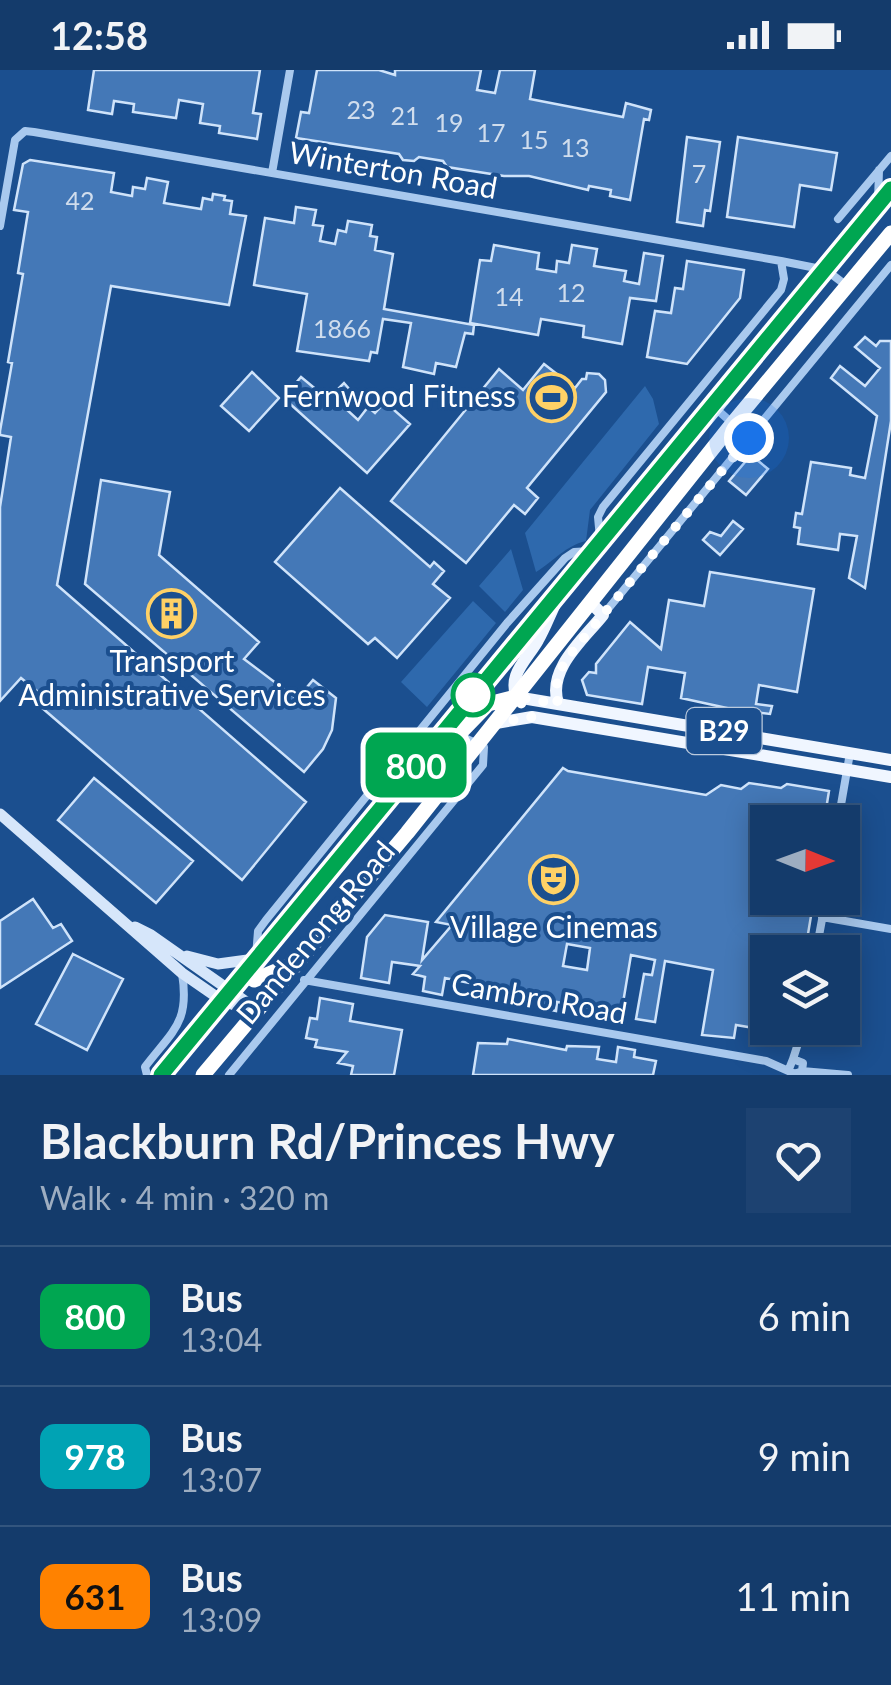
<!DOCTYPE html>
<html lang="en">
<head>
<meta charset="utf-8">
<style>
  body { margin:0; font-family:Lato,sans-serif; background:#1d4271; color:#f1f3f6; height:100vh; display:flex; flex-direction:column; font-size:38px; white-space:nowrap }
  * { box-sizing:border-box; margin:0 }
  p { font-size:32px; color:#9dadc1 }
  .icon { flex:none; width:55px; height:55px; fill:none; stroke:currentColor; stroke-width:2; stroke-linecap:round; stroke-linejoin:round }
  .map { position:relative; height:1005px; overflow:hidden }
  .panel { display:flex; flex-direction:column; background:#143b6b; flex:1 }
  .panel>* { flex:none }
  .badge { padding:0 20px; border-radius:15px; font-size:35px; line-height:65px }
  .needle { width:65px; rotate:91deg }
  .tools { position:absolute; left:750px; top:735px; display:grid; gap:20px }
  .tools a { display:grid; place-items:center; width:110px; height:110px; border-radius:0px; background:#143b6b; box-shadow:0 5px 25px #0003,0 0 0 2px #33557e; font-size:50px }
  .you { position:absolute; width:50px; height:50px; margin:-25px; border:8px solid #fff; border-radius:50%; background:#1a73e8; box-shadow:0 0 0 15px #1a73e833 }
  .map>.badge { position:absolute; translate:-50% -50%; box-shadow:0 0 0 5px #fff }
  .round { display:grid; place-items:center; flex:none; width:105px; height:105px; border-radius:0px; background:#1d4271 }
  .overview { display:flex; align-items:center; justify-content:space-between; height:170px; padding:0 40px }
  h1 { font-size:48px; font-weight:700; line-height:75px }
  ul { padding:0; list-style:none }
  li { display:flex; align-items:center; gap:30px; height:140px; padding:0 40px; border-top:2px solid #33557e }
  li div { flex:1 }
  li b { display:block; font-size:38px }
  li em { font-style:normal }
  li .badge { min-width:110px; font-weight:700; text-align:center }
  .status { display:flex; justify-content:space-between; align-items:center; height:70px; padding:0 50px; background:#143b6b; direction:ltr }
  .status svg { height:28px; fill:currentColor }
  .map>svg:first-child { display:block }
  .green { fill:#2e69ad }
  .building { fill:#4478b7; stroke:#cfe3fa; stroke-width:2.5; fill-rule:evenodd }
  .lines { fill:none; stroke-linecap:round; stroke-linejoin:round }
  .street { stroke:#a9c9ee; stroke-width:8 }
  .secondary { stroke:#d6e6fa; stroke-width:11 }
  .primary { stroke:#f0f6ff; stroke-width:12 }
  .highway { stroke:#fff; stroke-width:15 }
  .line-casing { stroke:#fff; stroke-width:22 }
  .line { stroke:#00a651; stroke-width:15 }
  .walk { stroke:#fff; stroke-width:10; stroke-dasharray:0 18 }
  .stop-dot { fill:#fff; stroke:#00a651; stroke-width:5 }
  .labels { text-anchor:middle; stroke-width:8; stroke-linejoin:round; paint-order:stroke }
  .number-label { font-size:25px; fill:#d0dded }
  .shield { fill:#1b4f8f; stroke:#bbcadd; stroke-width:2.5 }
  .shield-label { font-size:28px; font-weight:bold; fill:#fff }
  .street-label { font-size:30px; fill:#fff; stroke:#1b4f8f }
  .poi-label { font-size:30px; fill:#fff; stroke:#1b4f8f }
</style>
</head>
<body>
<div class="status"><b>12:58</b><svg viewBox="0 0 49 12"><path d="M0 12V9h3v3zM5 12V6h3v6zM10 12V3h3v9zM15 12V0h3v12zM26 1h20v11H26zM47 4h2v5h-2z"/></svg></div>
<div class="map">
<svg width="891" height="1005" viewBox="0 0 891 1005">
  <rect width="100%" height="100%" fill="#1b4f8f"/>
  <path class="green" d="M645,316L653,329L659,354L590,440L586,471C565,476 554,491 536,502L525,463Z
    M511,479L523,520L505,542L479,516Z
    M473,531L496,553L427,637L401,612Z"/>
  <path class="building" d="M94,0H260L253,43L261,44L257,69L219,63L220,56L200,53L203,34L179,30L176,48L133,42L134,34L114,31L112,44L88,40Z
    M317,0H379L395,5V0H481L477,20L495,23L500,0H535L530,29L623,47L626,33L651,40L649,50L644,49L630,130L610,126L611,120L589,116L588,120L529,106H504L447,97L443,91L419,87L414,91L403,90L399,84L296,68L301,42L309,43Z
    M687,67L720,72L710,141L705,140L703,156L677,152Z
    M738,67L837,83L831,120L800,115L794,157L727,147Z
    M30,90L114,103L111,122L132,126L133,117L145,119L147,108L168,112L164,133L201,139L203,128L212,130L213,124L225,126L224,130L232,131L230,144L246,146L229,235L111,216L57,515L306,732L242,810L41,637L47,629L21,608L0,631V437L11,367L0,365V361L12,293L8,292L23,204L18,203L28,142L14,140L23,94Z
    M296,137L316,140L313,155L323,156L320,171L335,174L338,160L346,162L348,151L372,155L370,166L377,167L375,180L393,184L384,239L474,255L473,264L465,263L456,297L436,293L434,304L403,297L411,253L383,249L377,283L371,282L369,291L297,281L307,224L254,215L265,148L294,153Z
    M494,175L539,183L537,199L556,202L557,191L569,193L572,175L597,179L594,196L626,201L624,211L639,214L644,183L663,186L656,231L630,228L622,274L583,267L584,256L541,249L538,265L470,253L480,190L491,191Z
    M687,191L744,200L740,228L687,294L647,287L655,241L671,243L675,218L683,219Z
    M865,267L876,276L880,271H891V351L865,518L849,508L857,466L840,464L838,480L798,474L800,458L794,457L796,443L802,444L811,392L851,398L850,405L865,408L877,346L831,308L840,296L865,316L880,298L855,277Z
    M544,294L575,318L582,309H586L587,303L599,304L605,310L606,322L527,418L538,428L525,444L514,435L466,493L391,431L499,299L523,320Z
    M252,302L279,328L249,361L221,336Z
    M301,307L324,326L327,322L331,326L344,313L357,328L346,339L358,350L368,337L375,343L385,332L410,354L367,403L289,333L290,320Z
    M751,385L768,399L746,425L729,411Z
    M101,410L170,422L159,485L259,572L244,589L297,629L313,610L336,628L332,660L323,679L304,702L85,514Z
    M340,418L430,497L434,492L444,501L433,514L450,528L397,588L375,568L368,574L275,492Z
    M733,451L743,459L720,485L703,470L710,462L721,466Z
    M710,502L814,519L797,622L759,615L756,634L772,636L770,644L736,640L681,628L685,603L648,597L642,634L587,625L582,610L589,602L596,603V594L630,552L661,579L669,530L704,536Z
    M563,698L568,701L706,725L721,715L741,719L749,713L781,718L787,714L829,721L824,752H768V828H814L805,882H768V949L756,948L754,958L736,955L734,968L702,965L713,900L665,891L655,952L636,949L644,904L652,905L655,890L631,885L620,951L603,949L604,940L557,932L556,941L541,938L543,928L445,908L442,925L423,921L425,907L413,904L420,896L392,892L389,913L361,908L367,867L385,845L428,852L422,890L452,855L436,852ZM567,874L590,878L587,900L563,896Z
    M94,708L193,791L156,833L58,750Z
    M33,829L53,858L61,854L72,871L0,918V851Z
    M73,884L123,909L87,980L36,954Z
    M320,928L353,934L350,951L402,960L394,1005H351L353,996L338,993L347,982L315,977L317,970L306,968L310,948L317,949Z
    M508,969L566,980L567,976L599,977L597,989L616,992L618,977L635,980L634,987L656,991L653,1005H473L478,973L507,974Z"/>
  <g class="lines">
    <path class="street" d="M272,103L290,0
      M878,131L879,100
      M838,149L891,86
      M0,156L15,70L25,61L34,62L781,191L826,200L847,216
      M713,336L749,368
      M600,468L598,447L603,437L781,220L784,209L781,191
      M603,545L891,195
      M838,752L850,683
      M822,847L891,859
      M816,882L826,828
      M256,886L258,861L266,850L507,553L565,488L574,482L590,481
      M304,910L766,991L795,1004L802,1001L803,993L793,989L789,999
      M793,989L803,958
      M802,1001L848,1005
      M147,1005L145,997C173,960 190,953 182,903
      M229,1005L483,695L484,677L458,665"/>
    <path class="secondary" d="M0,744L182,903L221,930L254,942
      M135,857L151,865L252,936
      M187,886L218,894L255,889"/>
    <path class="primary" d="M516,627L891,690
      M518,630C506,605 527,590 538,570C545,558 550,544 556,532
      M558,633C547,599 584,569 603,545L591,533
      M496,653L532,647L891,707"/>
    <path class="highway" d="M436,674L458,665L488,634L516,627
      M243,903L254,910L293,894
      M161,1005L891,119
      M203,1005L407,763L733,353L891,163"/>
  </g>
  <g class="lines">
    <defs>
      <path id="line" d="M161,1005L891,119"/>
    </defs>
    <use href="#line" class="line-casing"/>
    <use href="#line" class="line"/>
    <path class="walk" d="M473,625L496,653L532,647L516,627L558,634L555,620L564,592L749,368"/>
  </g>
  <defs>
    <symbol id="stadium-ring" viewBox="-11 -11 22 22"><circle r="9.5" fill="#1b4f8f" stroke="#ffd166" stroke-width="1.5"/><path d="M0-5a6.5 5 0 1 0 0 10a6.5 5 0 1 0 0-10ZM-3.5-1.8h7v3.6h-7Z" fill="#ffd166"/></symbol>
    <symbol id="building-ring" viewBox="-11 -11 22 22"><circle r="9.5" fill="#1b4f8f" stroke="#ffd166" stroke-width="1.5"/><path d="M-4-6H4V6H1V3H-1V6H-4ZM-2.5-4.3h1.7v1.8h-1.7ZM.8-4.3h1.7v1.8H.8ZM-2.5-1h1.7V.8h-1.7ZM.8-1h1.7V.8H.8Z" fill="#ffd166"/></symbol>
    <symbol id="theatre-ring" viewBox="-11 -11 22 22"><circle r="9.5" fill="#1b4f8f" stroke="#ffd166" stroke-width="1.5"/><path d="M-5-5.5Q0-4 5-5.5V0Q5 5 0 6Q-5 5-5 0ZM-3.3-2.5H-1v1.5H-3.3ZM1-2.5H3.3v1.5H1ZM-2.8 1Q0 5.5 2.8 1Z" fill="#ffd166"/></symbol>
  </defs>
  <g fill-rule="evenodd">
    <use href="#stadium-ring" x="524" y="300" width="55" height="55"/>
    <use href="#building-ring" x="144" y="516" width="55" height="55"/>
    <use href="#theatre-ring" x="526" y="782" width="55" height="55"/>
  </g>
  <circle class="stop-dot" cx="473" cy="625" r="20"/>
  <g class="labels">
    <g class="number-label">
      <text x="361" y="49">23</text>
      <text x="405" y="55">21</text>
      <text x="449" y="62">19</text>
      <text x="491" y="72">17</text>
      <text x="534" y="79">15</text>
      <text x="575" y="87">13</text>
      <text x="699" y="113">7</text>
      <text x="80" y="140">42</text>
      <text x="571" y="232">12</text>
      <text x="509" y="236">14</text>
      <text x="342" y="268">1866</text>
    </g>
    <rect class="shield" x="686.5" y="638" width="75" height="46" rx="8"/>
    <g class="shield-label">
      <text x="724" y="671">B29</text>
    </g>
    <g class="street-label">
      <text transform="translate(393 101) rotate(10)" y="10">Winterton Road</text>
      <text transform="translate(316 863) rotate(-50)" y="10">Dandenong Road</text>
      <text transform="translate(539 929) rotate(10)" y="10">Cambro Road</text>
    </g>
    <g class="poi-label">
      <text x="516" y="337" text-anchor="end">Fernwood Fitness</text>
      <text x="172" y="602">Transport<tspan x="172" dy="34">Administrative Services</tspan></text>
      <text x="554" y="868">Village Cinemas</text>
    </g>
  </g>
</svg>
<div class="tools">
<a><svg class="needle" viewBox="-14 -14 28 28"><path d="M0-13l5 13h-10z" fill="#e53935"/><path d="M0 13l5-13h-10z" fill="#9dadc1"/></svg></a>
<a><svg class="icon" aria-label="layers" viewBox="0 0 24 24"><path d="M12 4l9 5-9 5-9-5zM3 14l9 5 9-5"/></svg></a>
</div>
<div class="you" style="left:749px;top:368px"></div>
<b class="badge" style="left:416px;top:695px;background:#00a651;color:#fff">800</b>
</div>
<section class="panel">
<div class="overview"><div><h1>Blackburn Rd/Princes Hwy</h1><p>Walk · 4 min · 320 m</p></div><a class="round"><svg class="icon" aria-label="heart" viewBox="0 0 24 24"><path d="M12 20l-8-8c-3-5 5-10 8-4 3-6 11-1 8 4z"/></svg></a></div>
<ul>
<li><span class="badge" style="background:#00a651;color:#fff">800</span><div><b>Bus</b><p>13:04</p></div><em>6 min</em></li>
<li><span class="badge" style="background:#00a3b4;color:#fff">978</span><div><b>Bus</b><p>13:07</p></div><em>9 min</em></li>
<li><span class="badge" style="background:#ff8200;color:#111">631</span><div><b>Bus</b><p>13:09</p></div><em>11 min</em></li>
</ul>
</section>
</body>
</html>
